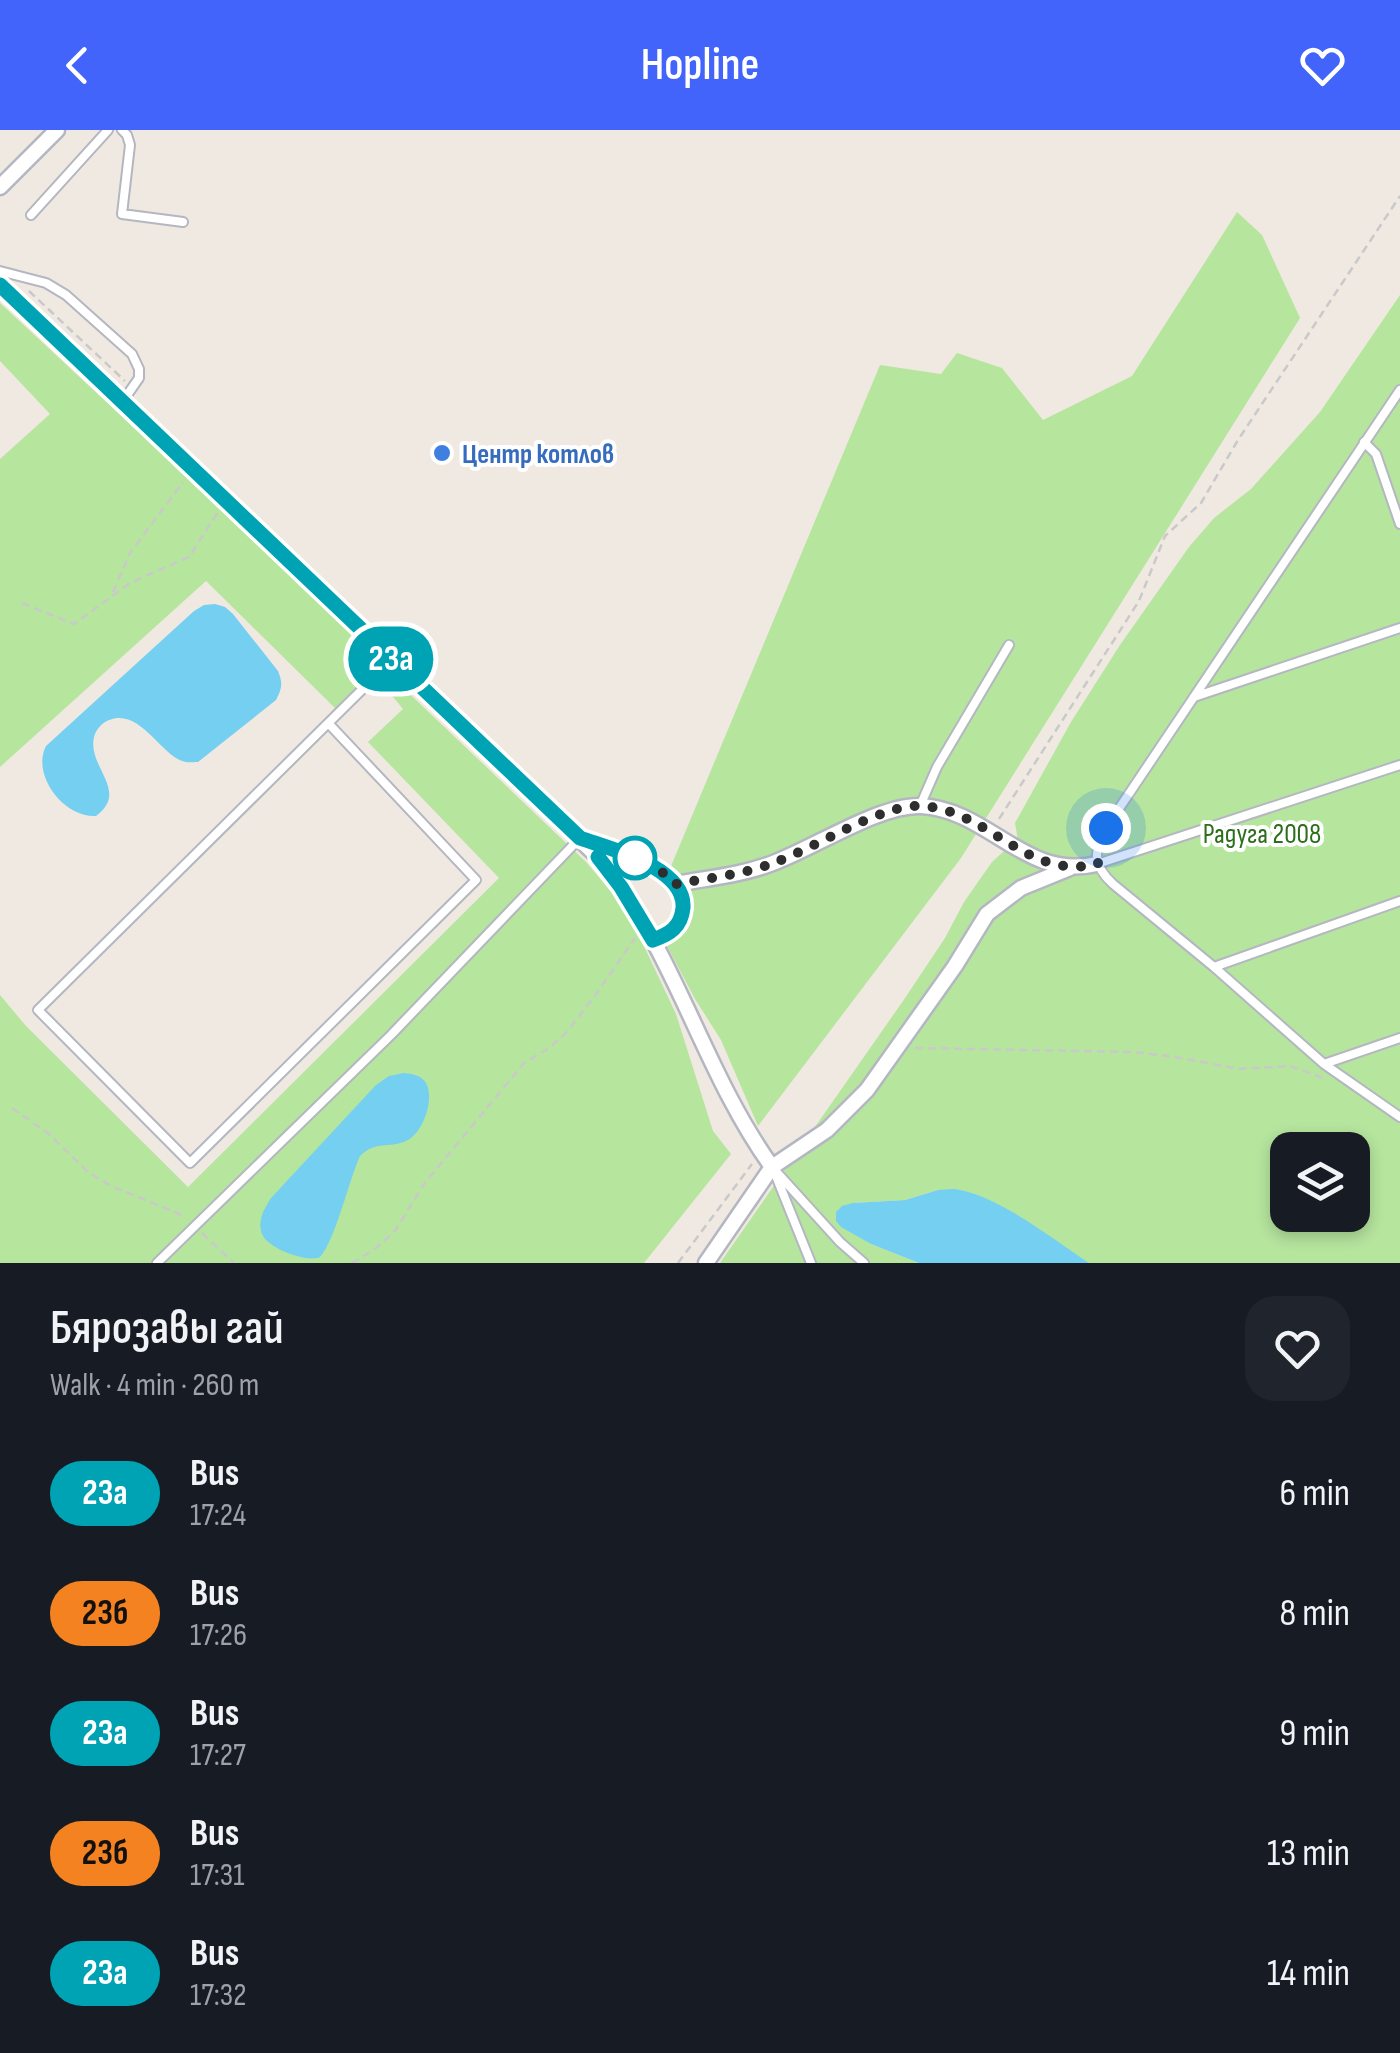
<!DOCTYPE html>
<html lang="en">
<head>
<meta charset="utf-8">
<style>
  body { margin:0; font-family:"Sofia Sans Condensed",sans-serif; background:#20242c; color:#f1f3f6; height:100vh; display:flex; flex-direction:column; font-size:38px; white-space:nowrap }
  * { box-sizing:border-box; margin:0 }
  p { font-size:32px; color:#9ea1a6 }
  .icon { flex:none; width:55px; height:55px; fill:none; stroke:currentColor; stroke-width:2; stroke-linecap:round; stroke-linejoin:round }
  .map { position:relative; height:1133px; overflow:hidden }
  .sheet { display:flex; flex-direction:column; background:#171b24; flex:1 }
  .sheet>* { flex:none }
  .badge { padding:0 20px; border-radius:32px; font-size:35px; line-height:65px }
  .buttons { position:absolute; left:1270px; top:1002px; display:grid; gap:20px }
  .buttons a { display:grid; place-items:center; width:100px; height:100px; border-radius:20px; background:#171b24; box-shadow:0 5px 15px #0003; font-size:50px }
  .you { position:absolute; width:50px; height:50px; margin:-25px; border:8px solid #fff; border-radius:50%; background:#1a73e8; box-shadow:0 0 0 15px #1a73e833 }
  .map>.badge { position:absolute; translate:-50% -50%; box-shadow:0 0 0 5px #fff }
  .round { display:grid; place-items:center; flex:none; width:105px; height:105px; border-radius:30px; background:#20242c }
  .head { display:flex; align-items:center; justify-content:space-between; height:170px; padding:0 50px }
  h1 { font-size:48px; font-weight:600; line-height:75px }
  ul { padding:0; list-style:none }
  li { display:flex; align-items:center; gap:30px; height:120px; padding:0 50px }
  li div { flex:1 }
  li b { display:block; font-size:38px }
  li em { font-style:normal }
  li .badge { min-width:110px; font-weight:700; text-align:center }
  header { display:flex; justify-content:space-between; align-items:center; height:130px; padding:0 50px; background:#4264fb; color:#fff; font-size:45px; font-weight:600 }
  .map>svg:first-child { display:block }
  .green { fill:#b6e59e; fill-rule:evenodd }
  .water { fill:#75cff0 }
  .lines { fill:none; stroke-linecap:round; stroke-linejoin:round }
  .lane-casing { stroke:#b4b7c1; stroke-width:12 }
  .street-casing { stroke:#b4b7c1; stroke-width:19 }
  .path { stroke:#c9c9c9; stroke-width:2.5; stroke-dasharray:8 5; stroke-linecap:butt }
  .lane { stroke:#fff; stroke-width:8 }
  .street { stroke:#fff; stroke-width:14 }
  .line-casing { stroke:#fff; stroke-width:22 }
  .line { stroke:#00a3b4; stroke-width:15 }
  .walk { stroke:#2e2e2e; stroke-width:10; stroke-dasharray:0 18 }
  .shop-dot { fill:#3f7fe0; stroke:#fff; stroke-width:4 }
  .stop-dot { fill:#fff; stroke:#00a3b4; stroke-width:5 }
  .labels { text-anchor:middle; stroke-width:8; stroke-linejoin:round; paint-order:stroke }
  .shop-label { font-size:28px; font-weight:bold; fill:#366cbe; stroke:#fff; text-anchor:start }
  .park-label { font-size:28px; fill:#2c6e1b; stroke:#fff }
</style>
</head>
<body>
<header><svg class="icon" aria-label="back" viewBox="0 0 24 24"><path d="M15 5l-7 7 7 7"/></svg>Hopline<svg class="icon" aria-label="heart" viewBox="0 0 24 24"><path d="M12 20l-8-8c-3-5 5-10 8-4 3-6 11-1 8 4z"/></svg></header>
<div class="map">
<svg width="1400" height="1133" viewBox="0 0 1400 1133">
  <rect width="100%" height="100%" fill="#efe9e1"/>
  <path class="green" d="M1237,82L1262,105L1300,188L961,728L758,996L721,910L695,869L665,812L689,795L690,765L669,741L880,235L941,244L957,223L1002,238L1043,290L1132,246Z
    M1400,165V1133H1089L991,1071L938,1060L905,1070L853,1073L871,1114L919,1133H720L903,871L945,808L964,772L992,732L1004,721L1038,739L1089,742L1080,731L1043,725L1018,711L1015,693L1071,592L1120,515L1189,417L1214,388L1251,359L1320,282ZM1288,1020H1352V1085H1288Z
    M0,173L375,522L378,529V535L336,579L206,451L0,637V329L50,284L0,231Z
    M394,549L586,732L627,780L676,884L713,1001L731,1024L644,1133H0V865L26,896L188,1057L499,748L368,612L403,579L385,557Z"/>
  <path class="water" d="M215,474L225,477L233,484L278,541C283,553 282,559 276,570L198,632C191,632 188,633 182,631C159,622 139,578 109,590C102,593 96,599 94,607C87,637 130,661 96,686C64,688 31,645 46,616L194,481L204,475Z
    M404,943C412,944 421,945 426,953C435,969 423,1004 406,1011C388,1019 377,1010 360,1026C349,1050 335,1111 320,1127C308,1133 268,1119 262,1104C257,1091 264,1079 271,1068L376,955L389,946Z
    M954,1059C996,1064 1053,1109 1089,1133H919L871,1114L841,1097L836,1091V1082L842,1076L853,1073L905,1070L938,1060Z"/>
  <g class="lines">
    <defs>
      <path id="lane" d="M122,0L127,5L130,15L122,84L183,92
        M31,85L108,0
        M0,141L46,153L66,165L132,224L139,239V248L123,271
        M1400,260L1106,698C1093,720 1093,736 1113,754L1214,837L1324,934L1400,987
        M1364,312L1376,324L1400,394
        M1194,567L1400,498
        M329,594L476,750L190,1033L38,880L392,530
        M920,676L937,637L1009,515
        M1097,734L1400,635
        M1214,837L1400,771
        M1324,934L1400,908
        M772,1037L840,1112L864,1133
        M776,1046L811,1133
        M157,1133L391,905L580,708"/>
      <path id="street" d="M0,57L57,0
        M0,155L598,727C675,819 702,940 772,1037
        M586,710C615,721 686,738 683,778C681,797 670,804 653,810
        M676,754C708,748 742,745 773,733C814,718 880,674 921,676C990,680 1025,751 1097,734
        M706,1133L772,1037L827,1000L867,960L955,836L987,784L1021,758L1070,738"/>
    </defs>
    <use href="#lane" class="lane-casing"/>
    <use href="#street" class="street-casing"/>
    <path class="path" d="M29,161L125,251
      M113,462L130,423L183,352
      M22,473L74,494L130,453L189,427L218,382
      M999,689L1139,471L1165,406L1201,373L1238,310L1400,66
      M915,918L1135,922L1175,927L1239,939L1290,936L1323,948
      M12,978L49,1004L88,1042L111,1056L177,1083L184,1088
      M202,1103L234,1133
      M352,1133L375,1119L395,1101L424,1054L524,933L549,918L566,903L594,867L635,808
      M678,1133L752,1034"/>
    <use href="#lane" class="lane"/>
    <use href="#street" class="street"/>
  </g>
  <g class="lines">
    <defs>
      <path id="line" d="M0,155L580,708C610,719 686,737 683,778C681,797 670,804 653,810L621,757L598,727"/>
    </defs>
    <use href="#line" class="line-casing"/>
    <use href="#line" class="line"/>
    <path class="walk" d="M635,728L633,727L662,742L676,754C708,748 742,745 773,733C814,719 881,674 921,676C990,680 1026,751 1098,734V715L1106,698"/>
  </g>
  <circle class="shop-dot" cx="442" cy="323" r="10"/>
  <circle class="stop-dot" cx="635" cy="728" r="20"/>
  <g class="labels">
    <g class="shop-label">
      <text x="462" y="333">Центр котлов</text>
    </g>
    <g class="park-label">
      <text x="1262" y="713">Радуга 2008</text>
    </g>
  </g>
</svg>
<div class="buttons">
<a><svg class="icon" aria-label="layers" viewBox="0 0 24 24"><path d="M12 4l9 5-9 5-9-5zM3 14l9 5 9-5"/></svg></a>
</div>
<div class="you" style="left:1106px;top:698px"></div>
<b class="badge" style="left:391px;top:529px;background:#00a3b4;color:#fff">23а</b>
</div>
<section class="sheet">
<div class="head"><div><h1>Бярозавы гай</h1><p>Walk · 4 min · 260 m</p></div><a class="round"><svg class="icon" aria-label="heart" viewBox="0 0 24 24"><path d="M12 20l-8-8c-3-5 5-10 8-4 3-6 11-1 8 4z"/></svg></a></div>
<ul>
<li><span class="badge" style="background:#00a3b4;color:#fff">23а</span><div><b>Bus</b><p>17:24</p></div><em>6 min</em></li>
<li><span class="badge" style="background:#f58220;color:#111">23б</span><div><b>Bus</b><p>17:26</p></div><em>8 min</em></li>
<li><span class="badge" style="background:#00a3b4;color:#fff">23а</span><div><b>Bus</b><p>17:27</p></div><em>9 min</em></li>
<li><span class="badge" style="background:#f58220;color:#111">23б</span><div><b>Bus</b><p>17:31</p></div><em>13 min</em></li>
<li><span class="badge" style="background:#00a3b4;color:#fff">23а</span><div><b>Bus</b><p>17:32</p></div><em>14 min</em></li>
</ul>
</section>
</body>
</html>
